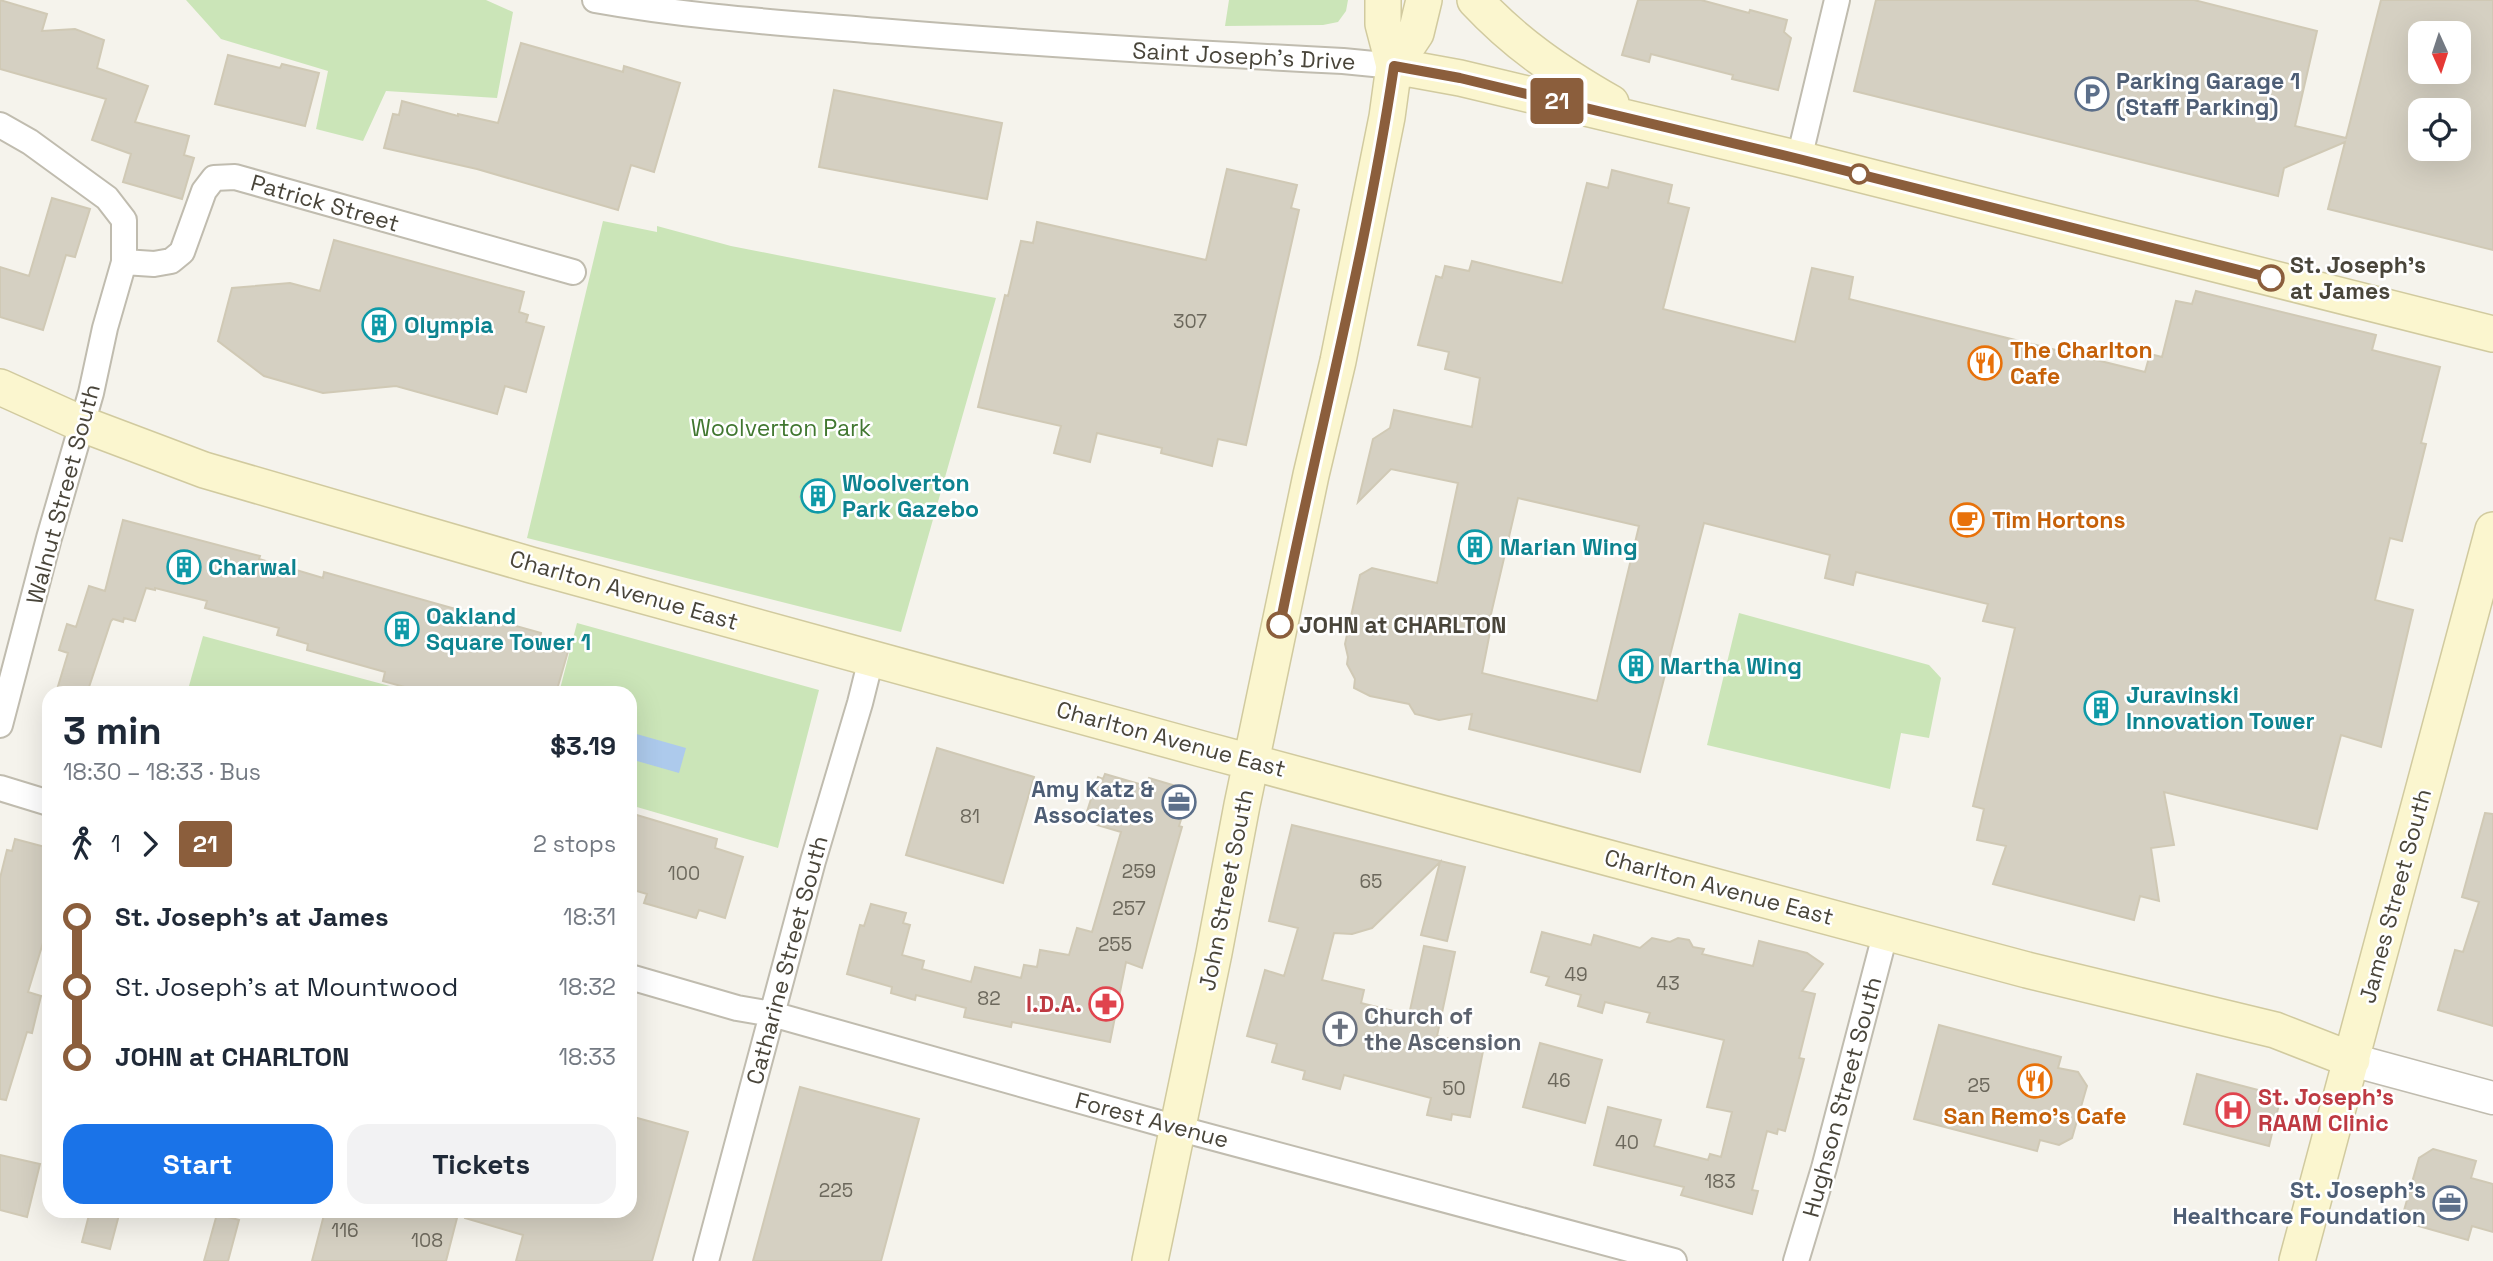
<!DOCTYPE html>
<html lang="en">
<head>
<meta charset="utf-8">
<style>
  body { margin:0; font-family:"Space Grotesk",sans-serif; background:#f2f2f3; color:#1f2937; height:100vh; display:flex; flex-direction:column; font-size:26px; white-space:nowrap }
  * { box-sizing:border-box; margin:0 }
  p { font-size:23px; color:#747a83 }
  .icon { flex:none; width:38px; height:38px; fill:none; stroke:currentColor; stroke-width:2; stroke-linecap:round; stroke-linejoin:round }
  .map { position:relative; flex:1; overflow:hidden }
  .details { position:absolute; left:42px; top:686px; width:595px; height:532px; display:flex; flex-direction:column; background:#fff; border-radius:21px; box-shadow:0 7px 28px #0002 }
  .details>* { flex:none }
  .badge { padding:0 14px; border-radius:5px; font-size:24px; line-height:46px }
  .needle { width:46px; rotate:177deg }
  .tools { position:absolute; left:2408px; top:21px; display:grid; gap:14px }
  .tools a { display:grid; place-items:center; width:63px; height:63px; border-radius:14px; background:#fff; box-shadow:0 7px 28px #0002; font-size:35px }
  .map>.badge { position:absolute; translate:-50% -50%; box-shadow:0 0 0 4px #fff }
  .legs { display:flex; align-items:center; gap:10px; height:77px; padding:0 21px; font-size:23px }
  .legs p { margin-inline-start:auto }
  .summary { display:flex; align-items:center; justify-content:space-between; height:119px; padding:0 21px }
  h1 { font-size:38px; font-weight:700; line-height:52px }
  .primary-button { display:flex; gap:14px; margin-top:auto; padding:14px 21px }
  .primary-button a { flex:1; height:80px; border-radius:21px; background:#1a73e8; color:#fff; font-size:28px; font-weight:700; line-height:80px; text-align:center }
  .primary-button a+a { background:#f2f2f3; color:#1f2937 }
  ul { padding:0 21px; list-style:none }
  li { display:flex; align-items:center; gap:24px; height:70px; font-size:26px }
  li i { display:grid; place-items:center; width:10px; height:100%; margin:0 9px; background:currentColor }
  li i::after { content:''; width:18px; height:18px; margin:-9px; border:5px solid; border-radius:50%; background:#fff }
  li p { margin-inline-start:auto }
  li:first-child i { background:linear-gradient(#0000 50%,currentColor 0) }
  li:last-child i { background:linear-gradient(currentColor 50%,#0000 0) }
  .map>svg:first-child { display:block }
  .green { fill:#cbe5b8 }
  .water { fill:#adcaec }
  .building { fill:#d5d0c2; stroke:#d0c9b5; stroke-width:2; fill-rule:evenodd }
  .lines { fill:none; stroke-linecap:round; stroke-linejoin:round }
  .minor-casing { stroke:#c0bcaf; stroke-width:28 }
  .tertiary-casing { stroke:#c0bcaf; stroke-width:35 }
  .secondary-casing { stroke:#d1ca9f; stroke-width:38 }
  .minor { stroke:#fff; stroke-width:24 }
  .tertiary { stroke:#fff; stroke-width:32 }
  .secondary { stroke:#fbf6cf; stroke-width:35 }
  .line-1-casing { stroke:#fff; stroke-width:16 }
  .line-1 { stroke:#8b5e3c; stroke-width:10 }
  .stop-1-dot { fill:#fff; stroke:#8b5e3c; stroke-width:3.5 }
  .labels { text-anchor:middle; stroke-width:5; stroke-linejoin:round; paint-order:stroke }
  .number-label { font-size:19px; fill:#6c685c }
  .street-label { font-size:23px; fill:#49453a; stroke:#fff }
  .service-label { font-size:23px; font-weight:bold; fill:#4e5e75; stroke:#fff; text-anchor:end }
  .stop-label { font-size:23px; font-weight:bold; fill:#49453a; stroke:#fff; text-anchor:start }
  .culture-label { font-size:23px; font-weight:bold; fill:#0d838f; stroke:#fff; text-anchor:start }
  .food-label { font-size:23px; font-weight:bold; fill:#c56008; stroke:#fff; text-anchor:start }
  .park-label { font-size:23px; fill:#417730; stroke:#fff }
  .health-label { font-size:23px; font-weight:bold; fill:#be3a42; stroke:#fff; text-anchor:end }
  .worship-label { font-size:23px; font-weight:bold; fill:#5b616d; stroke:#fff; text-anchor:start }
</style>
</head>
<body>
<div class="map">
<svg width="2493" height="1261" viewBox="0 0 2493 1261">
  <rect width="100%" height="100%" fill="#f5f3ec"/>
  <path class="green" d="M186,0H486L513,12L497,98L386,91L363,141L316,129L328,71L221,39Z
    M1229,0H1348L1346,11L1338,22L1323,25L1225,26Z
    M603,221L657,232V226L731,246L996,298L901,632L527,538Z
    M1739,613L1929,665L1941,678L1929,738L1901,733L1890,789L1707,745Z
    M577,623L819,690L778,848L630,805V693H559Z
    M203,636L416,693H187Z"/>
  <path class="water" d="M633,733L686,748L679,773L630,759V745Z"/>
  <path class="building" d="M0,0L47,14L42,31L75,29L104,40L97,68L148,86L135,122L189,136L184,155L194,158L182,199L123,182L131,154L92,140L106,99L0,69Z
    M1638,0H1701L1749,13L1750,10L1787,20L1784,32L1791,38L1778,90L1732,79L1733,75L1651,54L1649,62L1622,55Z
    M1876,0H2194L2317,31L2295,126L2346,138L2381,0H2493V250L2328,209L2345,142L2284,168L2278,196L1854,91ZM2420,33H2459V72H2420ZM2420,110H2459V149H2420Z
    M521,43L623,72L624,66L680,83L654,172L631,165L618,210L477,169L384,148L393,114L399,115L402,101L458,116V114L498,123Z
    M228,55L280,68L282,64L319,73L305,126L215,104Z
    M834,90L1002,123L987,199L819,167Z
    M1227,169L1297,185L1291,208L1299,210L1246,445L1218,439L1212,466L1161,453L1162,448L1097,433L1090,462L1054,453L1061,426L978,407L1005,295L1008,296L1021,241L1033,243L1037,222L1206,260Z
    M1612,170L1672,185L1668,203L1689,208L1663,309L1795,342L1812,268L1853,277L1849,299L2145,372L2150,354L2162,357L2176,301L2192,304L2196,291L2376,335L2372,350L2440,367L2421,443L2426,444L2402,541L2390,538L2375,600L2413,610L2381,747L2341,735L2317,829L2164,792L2174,845L2151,848L2159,901L2140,896L2134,920L1993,884L2006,846L1977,840L1984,809L1973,806L2015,628L1983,621L1988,604L1856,572L1853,585L1825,578L1830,555L1704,523L1640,772L1469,729L1472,714L1439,720L1415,714L1409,704L1370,696L1354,688L1355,679L1347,664L1348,657L1345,644L1360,575L1372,568L1437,583L1458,483L1391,469L1358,502L1373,439L1390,428L1394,410L1472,427L1480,378L1445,369L1449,352L1418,345L1436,276L1442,278L1445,266L1469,271L1472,261L1562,283L1587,183L1608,188ZM1518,498L1639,526L1597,701L1482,673L1491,627H1488Z
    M52,198L90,209L75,257L66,255L43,330L0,317V267L29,276Z
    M334,240L524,292L519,312L528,315L526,322L544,327L526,392L505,386L497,414L396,386L323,393L264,376L218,341L232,288L290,283L320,291Z
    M826,480L835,495L827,509L810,510L800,497L810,481Z
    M123,520L260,556L259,559L323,578L324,572L541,633L540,639L569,648L556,693H458L438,687L436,693H426L383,681L385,672L307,650L308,644L277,635L279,628L205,608L207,601L155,588V590L146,588L135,621L124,618L123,622L113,619L111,621L87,693H56L68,653L59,650L67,624L76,627L89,586L105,591Z
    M937,748L1034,777L1003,883L906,855Z
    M1105,774L1146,786L1149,778L1186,789L1185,793L1189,794L1179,826L1182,827L1142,968L1126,962L1110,1042L1012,1022L1011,1027L964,1017L966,1008L916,995L915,1000L891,993L892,987L847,974L860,925L864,926L871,904L906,913L903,923L910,925L902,955L924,961L922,969L971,982L975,967L1021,978L1024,965L1037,967L1040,950L1069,955L1077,928L1092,932L1121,832L1084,821L1098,777L1103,779Z
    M630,813L717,839L715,848L743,857L725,918L699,910L696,918L644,903L647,894L630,889Z
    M2485,813L2493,814V1026L2438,1010L2455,950L2463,952L2479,902L2462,897Z
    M1292,825L1465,867L1447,941L1421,935L1440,862L1372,928L1352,934L1334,933L1322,980L1364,990L1361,1003L1409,1015L1424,946L1455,952L1437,1036L1484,1046L1470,1117L1452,1114L1451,1120L1427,1115L1431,1098L1344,1075L1340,1089L1303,1079L1305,1071L1272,1062L1277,1044L1247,1036L1265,970L1284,976L1298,928L1269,921Z
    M15,839L49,848V923L28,992L41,996L32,1033L27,1032L6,1100L0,1099V878L7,850L12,851Z
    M1542,932L1591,945L1594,935L1640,948L1652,938L1670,942L1678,938L1689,940L1693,947L1704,949L1702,954L1753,966L1759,941L1807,953L1823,964L1802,991L1815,994L1799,1058L1804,1059L1785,1131L1778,1129L1777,1134L1767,1131L1752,1190L1758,1191L1752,1214L1681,1195L1684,1187L1594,1165L1608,1107L1661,1120L1654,1146L1708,1160L1710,1154L1721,1157L1732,1112L1707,1107L1724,1040L1647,1022L1650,1013L1605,1002L1602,1013L1578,1006L1581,995L1546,985L1549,977L1531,972Z
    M1939,1025L2061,1057L2058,1068L2078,1072L2087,1086L2072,1138L2059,1145L2040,1140L2037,1151L1914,1119Z
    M1540,1043L1602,1060L1585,1123L1523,1107Z
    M2197,1074L2281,1096L2269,1146L2184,1124Z
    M800,1087L919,1119L881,1261H753Z
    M630,1116L688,1132L652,1261H516L523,1235L465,1218L466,1211H630Z
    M2433,1149L2476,1161L2471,1178L2493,1184V1232L2472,1226L2468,1240L2401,1221L2419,1158Z
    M0,1155L40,1164L27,1217L0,1210Z
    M90,1211H120L110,1249L82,1242Z
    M325,1211H430L457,1218L446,1261H312Z
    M217,1214L239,1220L228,1261H204Z"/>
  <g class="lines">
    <defs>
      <path id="minor" d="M595,0C689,17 784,23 879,31C1034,44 1188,53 1343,61L1394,66
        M0,125L30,142L107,198L124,220V262L105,328L91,393L49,538L0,725
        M1799,159L1837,0
        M124,262L154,264L171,261L182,252L204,191L214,178L235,177L573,272
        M0,788L49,803
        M630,977L737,1008L772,1014L1177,1128L1674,1261
        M706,1261L813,861L860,703L871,659
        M1796,1261L1824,1168L1886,931"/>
      <path id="tertiary" d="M2352,1060L2493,1098"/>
      <path id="secondary" d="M1475,0C1516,44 1559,73 1611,103
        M1394,66L1460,78L1799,159L2493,334
        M1394,66L1416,33L1424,0
        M0,387L82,424L204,470L531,565L1202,749L2027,970L2275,1030L2352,1060
        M1150,1261L1214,953L1242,805L1311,475L1338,361L1387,117L1394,66L1383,24V0
        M2297,1261L2493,530"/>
    </defs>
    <use href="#minor" class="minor-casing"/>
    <use href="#tertiary" class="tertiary-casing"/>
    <use href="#secondary" class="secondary-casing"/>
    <use href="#minor" class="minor"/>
    <use href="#tertiary" class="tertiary"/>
    <use href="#secondary" class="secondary"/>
  </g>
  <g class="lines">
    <defs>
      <path id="line-1" d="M1280,625C1317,438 1366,254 1394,66L1460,78L1799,159L2271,278"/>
    </defs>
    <use href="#line-1" class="line-1-casing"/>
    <use href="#line-1" class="line-1"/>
  </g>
  <defs>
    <symbol id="parking-ring" viewBox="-11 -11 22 22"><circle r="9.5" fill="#fff" stroke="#5c6f8a" stroke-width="1.5"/><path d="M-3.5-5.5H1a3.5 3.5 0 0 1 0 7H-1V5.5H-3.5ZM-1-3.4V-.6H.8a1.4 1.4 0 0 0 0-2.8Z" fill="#5c6f8a"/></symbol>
    <symbol id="building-ring" viewBox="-11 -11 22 22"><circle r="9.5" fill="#fff" stroke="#0f9aa8" stroke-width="1.5"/><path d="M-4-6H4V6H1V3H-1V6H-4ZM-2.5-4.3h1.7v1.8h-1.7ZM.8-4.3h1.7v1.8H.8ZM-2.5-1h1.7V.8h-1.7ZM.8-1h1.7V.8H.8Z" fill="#0f9aa8"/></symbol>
    <symbol id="restaurant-ring" viewBox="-11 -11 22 22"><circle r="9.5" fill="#fff" stroke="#e8710a" stroke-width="1.5"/><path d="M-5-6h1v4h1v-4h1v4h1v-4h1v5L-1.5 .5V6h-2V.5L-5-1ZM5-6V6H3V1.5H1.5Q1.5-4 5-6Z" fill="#e8710a"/></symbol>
    <symbol id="cafe-ring" viewBox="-11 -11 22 22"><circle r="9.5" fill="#fff" stroke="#e8710a" stroke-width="1.5"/><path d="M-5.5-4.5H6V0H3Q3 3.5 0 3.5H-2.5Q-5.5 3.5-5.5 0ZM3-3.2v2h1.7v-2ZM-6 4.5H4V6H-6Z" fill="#e8710a"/></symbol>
    <symbol id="office-ring" viewBox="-11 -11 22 22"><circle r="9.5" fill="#fff" stroke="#5c6f8a" stroke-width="1.5"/><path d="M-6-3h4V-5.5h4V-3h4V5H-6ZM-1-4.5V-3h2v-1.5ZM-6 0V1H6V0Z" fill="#5c6f8a"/></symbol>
    <symbol id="pharmacy-ring" viewBox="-11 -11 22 22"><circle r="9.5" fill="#fff" stroke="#e0444e" stroke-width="1.5"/><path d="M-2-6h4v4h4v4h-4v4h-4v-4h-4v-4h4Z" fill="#e0444e"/></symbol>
    <symbol id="church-ring" viewBox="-11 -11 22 22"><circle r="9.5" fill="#fff" stroke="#6b7280" stroke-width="1.5"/><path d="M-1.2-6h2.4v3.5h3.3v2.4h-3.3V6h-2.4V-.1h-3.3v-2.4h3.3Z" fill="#6b7280"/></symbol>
    <symbol id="hospital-ring" viewBox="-11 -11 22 22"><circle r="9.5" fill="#fff" stroke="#e0444e" stroke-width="1.5"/><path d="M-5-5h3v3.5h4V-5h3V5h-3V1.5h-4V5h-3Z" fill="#e0444e"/></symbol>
  </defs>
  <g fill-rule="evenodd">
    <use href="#parking-ring" x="2073" y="75" width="38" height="38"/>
    <use href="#building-ring" x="360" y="306" width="38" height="38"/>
    <use href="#restaurant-ring" x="1966" y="344" width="38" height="38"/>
    <use href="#building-ring" x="799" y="477" width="38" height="38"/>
    <use href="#cafe-ring" x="1948" y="501" width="38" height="38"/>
    <use href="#building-ring" x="1456" y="528" width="38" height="38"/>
    <use href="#building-ring" x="165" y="548" width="38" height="38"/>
    <use href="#building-ring" x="383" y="610" width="38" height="38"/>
    <use href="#building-ring" x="1617" y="647" width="38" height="38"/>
    <use href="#building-ring" x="2082" y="689" width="38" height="38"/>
    <use href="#office-ring" x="1160" y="783" width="38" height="38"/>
    <use href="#pharmacy-ring" x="1087" y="985" width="38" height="38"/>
    <use href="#church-ring" x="1321" y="1010" width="38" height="38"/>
    <use href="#restaurant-ring" x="2016" y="1062" width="38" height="38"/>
    <use href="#hospital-ring" x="2214" y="1091" width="38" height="38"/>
    <use href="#office-ring" x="2431" y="1184" width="38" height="38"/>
  </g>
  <g class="stop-1-dot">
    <circle cx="1859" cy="174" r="9"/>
    <circle cx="2271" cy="278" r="12"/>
    <circle cx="1280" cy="625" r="12"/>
  </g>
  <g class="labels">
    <g class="number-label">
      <text x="1190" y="328">307</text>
      <text x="970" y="823">81</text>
      <text x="1139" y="878">259</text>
      <text x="684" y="880">100</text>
      <text x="1371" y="888">65</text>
      <text x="1129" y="915">257</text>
      <text x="1115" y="951">255</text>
      <text x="1576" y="981">49</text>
      <text x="1668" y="990">43</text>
      <text x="989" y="1005">82</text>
      <text x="1559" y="1087">46</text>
      <text x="1979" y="1092">25</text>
      <text x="1454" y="1095">50</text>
      <text x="1627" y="1149">40</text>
      <text x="1720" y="1188">183</text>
      <text x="836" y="1197">225</text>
      <text x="345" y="1237">116</text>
      <text x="427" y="1247">108</text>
    </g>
    <g class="street-label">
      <text transform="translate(1244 56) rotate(3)" y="8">Saint Joseph's Drive</text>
      <text transform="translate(325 203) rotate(16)" y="8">Patrick Street</text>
      <text transform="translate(63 494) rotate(-75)" y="8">Walnut Street South</text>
      <text transform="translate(624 590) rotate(16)" y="8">Charlton Avenue East</text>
      <text transform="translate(1171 739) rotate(15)" y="8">Charlton Avenue East</text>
      <text transform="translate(1719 887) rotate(15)" y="8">Charlton Avenue East</text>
      <text transform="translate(1226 890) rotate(-79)" y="8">John Street South</text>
      <text transform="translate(2395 896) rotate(-75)" y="8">James Street South</text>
      <text transform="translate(787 960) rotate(-75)" y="8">Catharine Street South</text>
      <text transform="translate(1842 1097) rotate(-75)" y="8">Hughson Street South</text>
      <text transform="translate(1152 1120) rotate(15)" y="8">Forest Avenue</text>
    </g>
    <g class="service-label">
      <text x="2116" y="89" text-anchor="start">Parking Garage 1<tspan x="2116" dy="26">(Staff Parking)</tspan></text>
      <text x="1154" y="797">Amy Katz &amp;<tspan x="1154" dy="26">Associates</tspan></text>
      <text x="2426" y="1198">St. Joseph's<tspan x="2426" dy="26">Healthcare Foundation</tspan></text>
    </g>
    <g class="stop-label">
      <text x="2290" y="273">St. Joseph's<tspan x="2290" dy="26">at James</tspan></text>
      <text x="1299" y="633">JOHN at CHARLTON</text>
    </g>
    <g class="culture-label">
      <text x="404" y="333">Olympia</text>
      <text x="842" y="491">Woolverton<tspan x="842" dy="26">Park Gazebo</tspan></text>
      <text x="1500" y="555">Marian Wing</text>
      <text x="208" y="575">Charwal</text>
      <text x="426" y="624">Oakland<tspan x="426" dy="26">Square Tower 1</tspan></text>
      <text x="1660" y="674">Martha Wing</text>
      <text x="2126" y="703">Juravinski<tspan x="2126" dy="26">Innovation Tower</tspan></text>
    </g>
    <g class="food-label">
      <text x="2010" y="358">The Charlton<tspan x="2010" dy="26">Cafe</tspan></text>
      <text x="1992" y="528">Tim Hortons</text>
      <text x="2035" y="1124" text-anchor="middle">San Remo's Cafe</text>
    </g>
    <g class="park-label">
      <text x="781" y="436">Woolverton Park</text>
    </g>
    <g class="health-label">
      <text x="1082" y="1012">I.D.A.</text>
      <text x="2258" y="1105" text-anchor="start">St. Joseph's<tspan x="2258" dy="26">RAAM Clinic</tspan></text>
    </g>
    <g class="worship-label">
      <text x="1364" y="1024">Church of<tspan x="1364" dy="26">the Ascension</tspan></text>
    </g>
  </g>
</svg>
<div class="tools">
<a><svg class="needle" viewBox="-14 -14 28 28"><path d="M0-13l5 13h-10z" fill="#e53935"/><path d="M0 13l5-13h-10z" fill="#747a83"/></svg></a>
<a><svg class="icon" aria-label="locate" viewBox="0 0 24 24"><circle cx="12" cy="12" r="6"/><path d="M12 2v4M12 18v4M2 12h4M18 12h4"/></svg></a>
</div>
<b class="badge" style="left:1557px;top:101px;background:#8b5e3c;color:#fff">21</b>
<section class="details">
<div class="summary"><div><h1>3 min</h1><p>18:30 – 18:33 · Bus</p></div><b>$3.19</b></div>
<div class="legs"><svg class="icon" aria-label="walk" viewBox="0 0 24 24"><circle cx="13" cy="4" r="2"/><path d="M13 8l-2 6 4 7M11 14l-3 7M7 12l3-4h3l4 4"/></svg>1<svg class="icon" aria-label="forward" viewBox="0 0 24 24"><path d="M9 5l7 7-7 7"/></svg><b class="badge" style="background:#8b5e3c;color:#fff">21</b><p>2 stops</p></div>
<ul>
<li><i style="color:#8b5e3c"></i><b>St. Joseph's at James</b><p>18:31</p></li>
<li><i style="color:#8b5e3c"></i><span>St. Joseph's at Mountwood</span><p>18:32</p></li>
<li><i style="color:#8b5e3c"></i><b>JOHN at CHARLTON</b><p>18:33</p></li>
</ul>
<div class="primary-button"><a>Start</a><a>Tickets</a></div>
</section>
</div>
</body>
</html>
